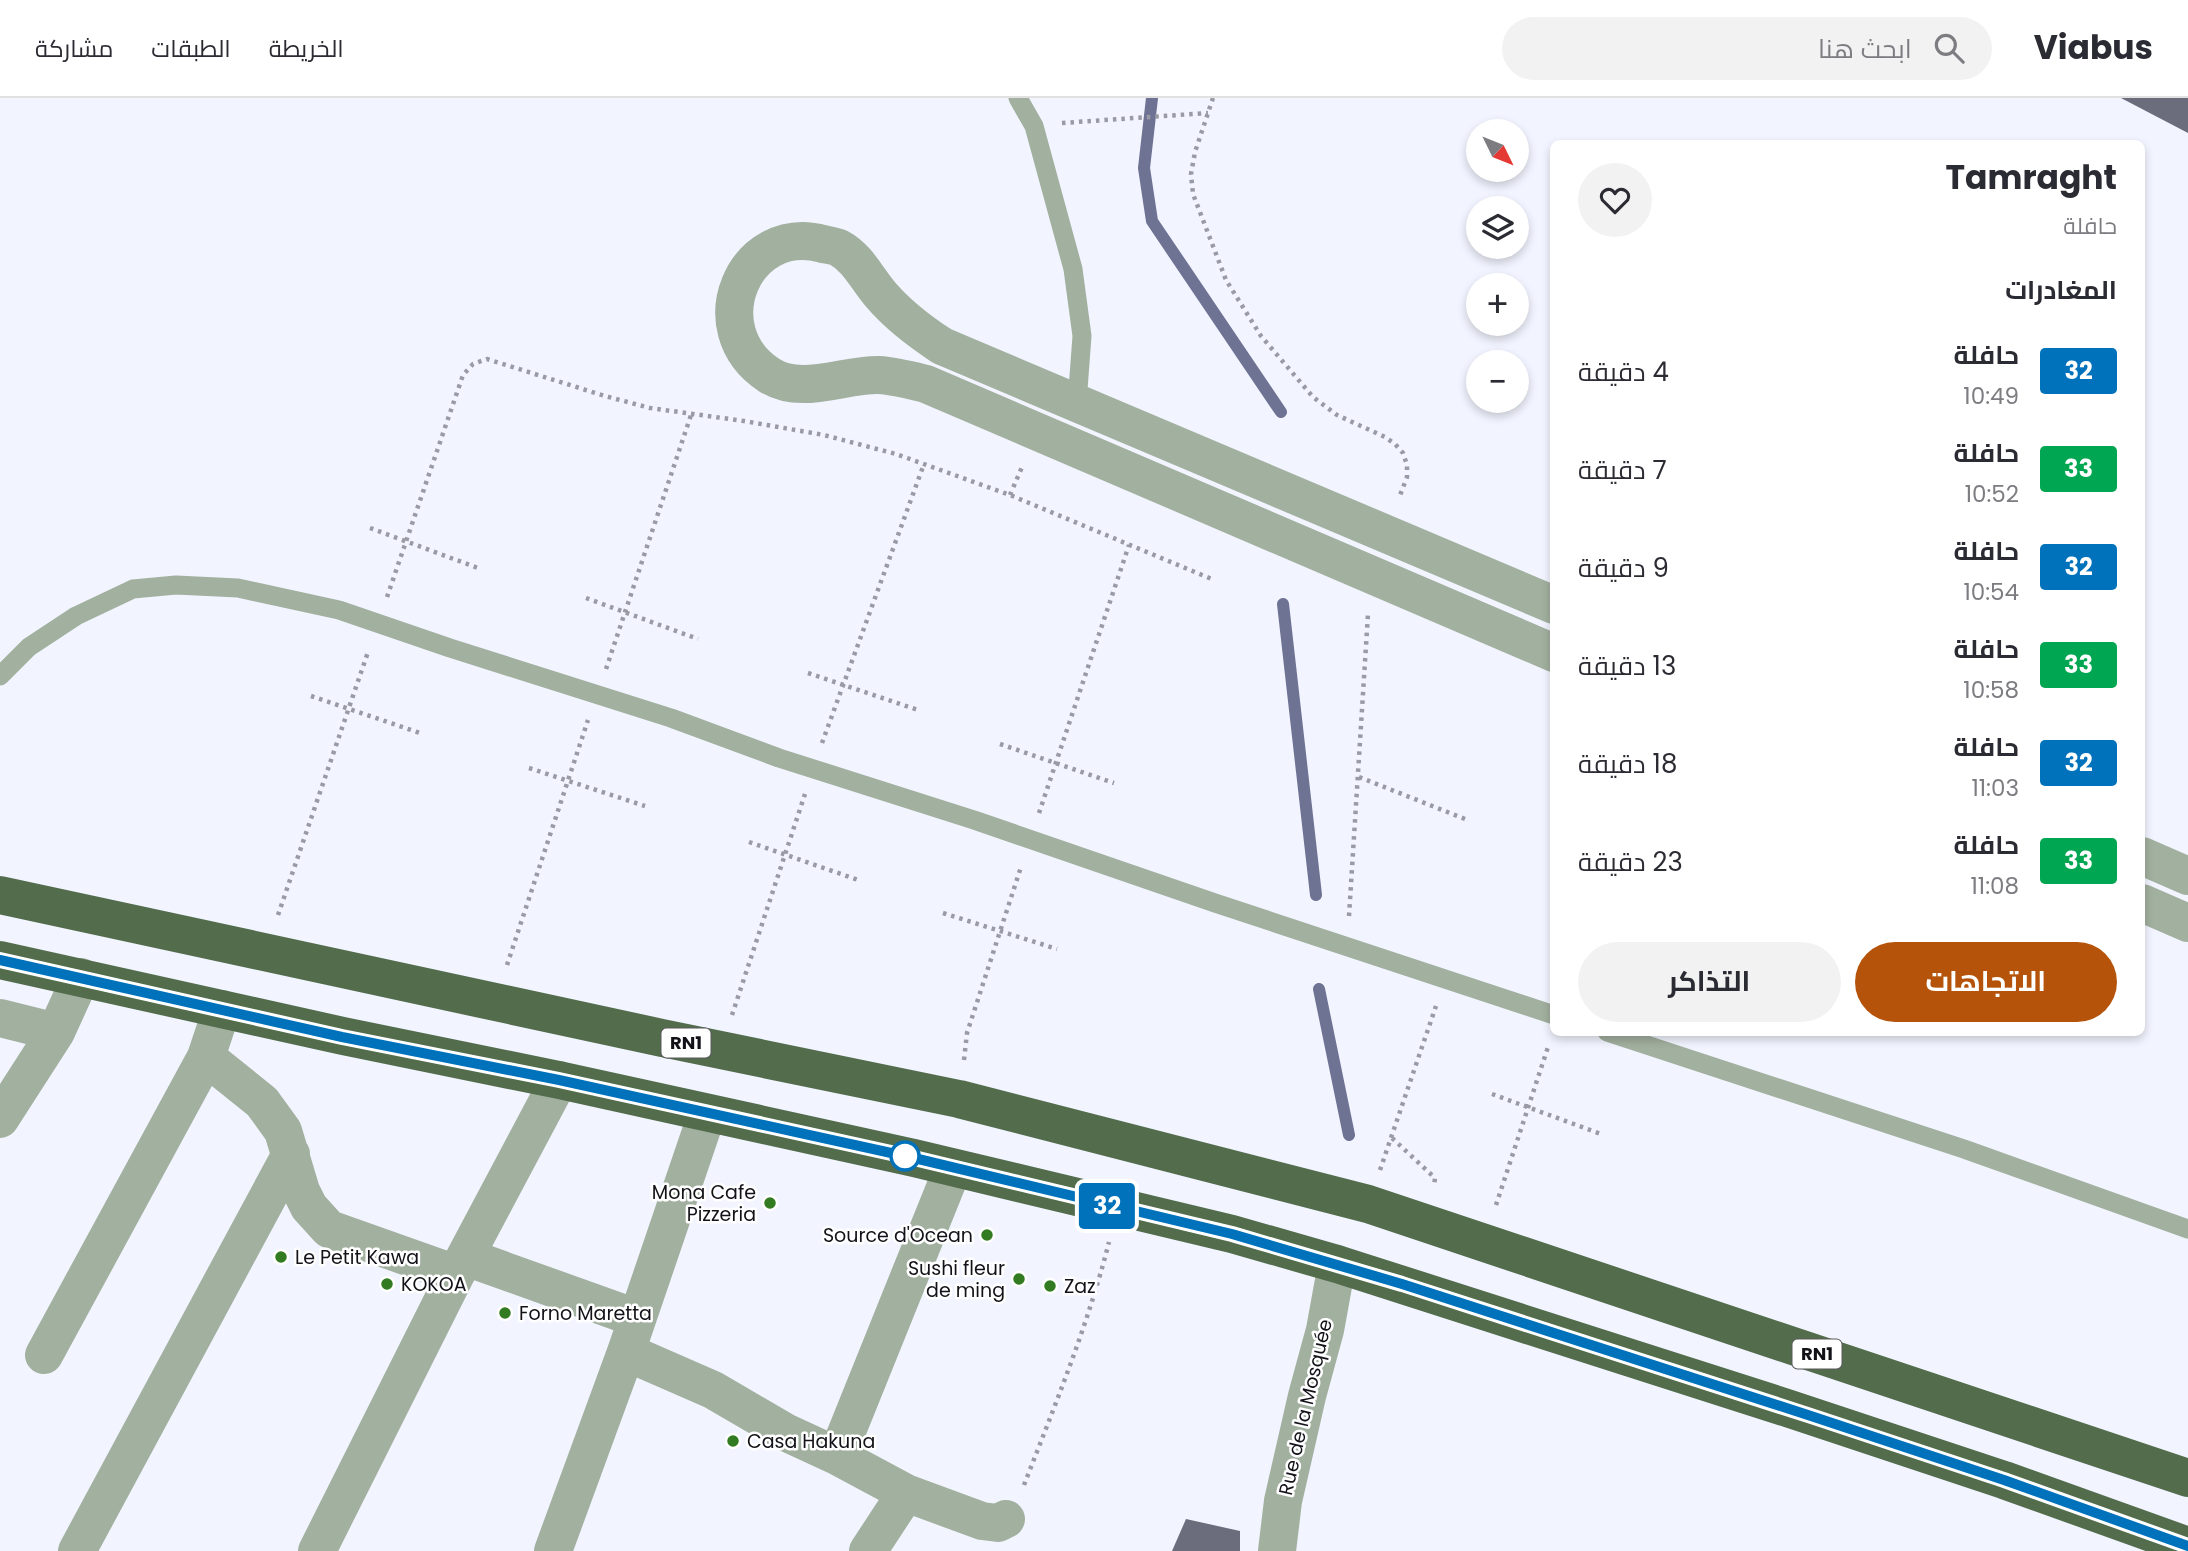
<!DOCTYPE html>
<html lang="ar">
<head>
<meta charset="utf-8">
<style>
  body { margin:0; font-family:Poppins,Cairo,sans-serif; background:#f2f2f3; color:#2b2b33; direction:rtl; height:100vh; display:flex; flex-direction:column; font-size:26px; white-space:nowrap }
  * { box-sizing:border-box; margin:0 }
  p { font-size:23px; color:#7c7c81 }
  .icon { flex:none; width:38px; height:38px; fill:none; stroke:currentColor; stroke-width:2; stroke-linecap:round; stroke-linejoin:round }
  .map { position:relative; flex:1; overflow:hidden; direction:ltr }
  .details { position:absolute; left:1550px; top:42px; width:595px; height:896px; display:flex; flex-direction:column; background:#fff; border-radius:10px; box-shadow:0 4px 10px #0003; direction:rtl }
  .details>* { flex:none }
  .badge { padding:0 14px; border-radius:5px; font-size:24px; line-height:46px }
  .needle { width:46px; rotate:133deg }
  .controls { position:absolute; left:1466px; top:21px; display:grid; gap:14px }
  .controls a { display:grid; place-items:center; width:63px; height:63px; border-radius:50%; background:#fff; box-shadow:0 4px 10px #0003; font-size:35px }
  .map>.badge { position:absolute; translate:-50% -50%; box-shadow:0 0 0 4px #fff }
  h2 { padding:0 28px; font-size:26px; line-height:63px }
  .round { display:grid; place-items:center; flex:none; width:74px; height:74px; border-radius:37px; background:#f2f2f3 }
  .head { display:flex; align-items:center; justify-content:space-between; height:119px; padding:0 28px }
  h1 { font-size:33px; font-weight:700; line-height:52px }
  .action { display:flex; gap:14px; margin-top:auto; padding:14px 28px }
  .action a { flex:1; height:80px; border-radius:42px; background:#b45309; color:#fff; font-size:28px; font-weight:700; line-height:80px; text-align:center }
  .action a+a { background:#f2f2f3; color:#2b2b33 }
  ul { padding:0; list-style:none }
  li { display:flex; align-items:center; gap:21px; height:98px; padding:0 28px }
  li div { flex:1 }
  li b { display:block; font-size:26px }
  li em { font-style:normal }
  li .badge { min-width:77px; font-weight:700; text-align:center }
  header { display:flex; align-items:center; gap:42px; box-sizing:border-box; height:98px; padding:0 35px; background:#fff; border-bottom:2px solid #e1e1e2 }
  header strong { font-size:33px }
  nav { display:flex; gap:38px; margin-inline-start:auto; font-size:24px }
  .search { width:490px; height:63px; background:#f2f2f3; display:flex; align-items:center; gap:18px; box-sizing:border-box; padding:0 24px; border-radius:38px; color:#7c7c81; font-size:26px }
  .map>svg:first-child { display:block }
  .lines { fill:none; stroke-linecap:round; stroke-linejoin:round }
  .stream { stroke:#6f7393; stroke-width:12 }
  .building { fill:#6b6d7c }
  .path { stroke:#999aa3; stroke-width:4.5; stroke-dasharray:3.5 5; stroke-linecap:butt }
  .service { stroke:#a2b09f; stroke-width:19 }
  .minor { stroke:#a2b09f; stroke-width:38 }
  .trunk { stroke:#526c4c; stroke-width:38 }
  .line-casing { stroke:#fff; stroke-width:16 }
  .line { stroke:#0072bc; stroke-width:10 }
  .stop-dot { fill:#fff; stroke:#0072bc; stroke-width:3.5 }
  .poi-dot { fill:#327b21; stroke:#fff; stroke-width:2.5 }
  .labels { text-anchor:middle; stroke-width:5; stroke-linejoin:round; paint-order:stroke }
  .shield { fill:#fff; stroke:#59595d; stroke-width:2 }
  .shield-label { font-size:18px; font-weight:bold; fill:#121218 }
  .poi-label { font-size:19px; fill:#121218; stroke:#fff; text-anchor:start }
  .street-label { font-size:19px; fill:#121218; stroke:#fff }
</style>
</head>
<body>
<header>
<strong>Viabus</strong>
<div class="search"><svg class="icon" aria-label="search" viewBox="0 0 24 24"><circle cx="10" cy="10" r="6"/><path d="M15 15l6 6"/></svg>ابحث هنا</div>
<nav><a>الخريطة</a><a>الطبقات</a><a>مشاركة</a></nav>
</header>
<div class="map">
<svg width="2188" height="1453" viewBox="0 0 2188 1453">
  <rect width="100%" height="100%" fill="#f2f4ff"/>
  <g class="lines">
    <path class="stream" d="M1152,0L1144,70L1152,123L1281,314
      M1283,506L1316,797
      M1319,891L1349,1037"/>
  </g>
  <path class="building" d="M2121,0H2188V35Z
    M1186,1421L1240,1433V1453H1172Z"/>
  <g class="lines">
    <path class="path" d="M1213,0L1195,54L1191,76L1193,96L1226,182L1261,238L1313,299L1337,317L1385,339L1395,346L1403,355L1407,367V379L1399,400
      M1062,25L1208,15
      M1010,397L1022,369
      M370,430L478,470
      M387,499L463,277L473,266L487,261L605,298L650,310L744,323L824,337L896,356L1010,397L1214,482
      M586,500L698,541
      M606,571L691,317
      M808,575L918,612
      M311,598L420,635
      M822,645L924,366
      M1000,646L1114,685
      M529,670L645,708
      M1359,679L1465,721
      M1039,715L1129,447
      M749,744L861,783
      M943,815L1057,851
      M278,817L368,554
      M1349,818L1368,516
      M1552,827L1554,828
      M507,867L588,622
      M732,917L805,696
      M964,962L967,935L1021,769
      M1492,996L1601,1036
      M1392,1040L1435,1080L1434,1088
      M1380,1072L1436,908
      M1496,1107L1549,946
      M1024,1387C1055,1307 1088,1227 1109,1144"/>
    <path class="service" d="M1018,0L1034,28L1073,171L1082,238L1077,305
      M0,578L29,549L76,518L133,491L176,487L238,490L339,512L450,550L671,620L779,660L974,722L1215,805L1554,917
      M1607,934L1964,1051L2188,1131"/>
    <path class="minor" d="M1554,507L942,248C919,233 899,218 881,197C867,181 858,160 839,150C835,148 828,147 823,146C744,124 699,231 769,277C801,298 844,276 879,277C895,278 910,282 926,286L1554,555
      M2142,758L2188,778
      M2142,805L2188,825
      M222,911L206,959L262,1004L283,1033L301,1093L309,1109L329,1131L456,1176
      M0,920L56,934L81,879
      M0,1021L56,934
      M466,1159L636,1220
      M626,1254L713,1292L785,1334L837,1358L906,1395L982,1423L998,1425L1006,1421
      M44,1257L206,959
      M837,1358L953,1070
      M77,1453L291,1056
      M317,1453L456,1176L559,982
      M553,1453L626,1254L707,1016
      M868,1453L906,1395
      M1277,1453L1283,1403L1307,1298L1325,1232L1337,1166"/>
    <path class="trunk" d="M0,797L662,940L959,1001L1368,1106L2188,1380
      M0,862L343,938L559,982L914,1060L1232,1136L1337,1166L1787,1310L2004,1382L2188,1448"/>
  </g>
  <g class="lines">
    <defs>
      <path id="line" d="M0,862L342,939L559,982L914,1060L1232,1136L1402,1186L1811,1318L2004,1382L2188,1448"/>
    </defs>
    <use href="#line" class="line-casing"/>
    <use href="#line" class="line"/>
  </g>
  <circle class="stop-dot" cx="905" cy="1058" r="14"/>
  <g class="poi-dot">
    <circle cx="770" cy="1105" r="7"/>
    <circle cx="987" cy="1137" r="7"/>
    <circle cx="281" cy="1159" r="7"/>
    <circle cx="1019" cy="1181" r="7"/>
    <circle cx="387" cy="1186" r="7"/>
    <circle cx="1050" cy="1188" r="7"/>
    <circle cx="505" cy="1215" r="7"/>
    <circle cx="733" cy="1343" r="7"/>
  </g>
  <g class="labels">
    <g class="shield">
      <rect x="661.5" y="930.5" width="49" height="29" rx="5"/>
      <rect x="1792.5" y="1241.5" width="49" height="29" rx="5"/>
    </g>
    <g class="shield-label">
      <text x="686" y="951">RN1</text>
      <text x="1817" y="1262">RN1</text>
    </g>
    <g class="poi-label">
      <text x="756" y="1101" text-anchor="end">Mona Cafe<tspan x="756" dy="22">Pizzeria</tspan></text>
      <text x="973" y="1144" text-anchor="end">Source d'Ocean</text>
      <text x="295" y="1166">Le Petit Kawa</text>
      <text x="1005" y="1177" text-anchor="end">Sushi fleur<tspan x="1005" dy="22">de ming</tspan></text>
      <text x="401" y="1193">KOKOA</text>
      <text x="1064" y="1195">Zaz</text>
      <text x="519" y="1222">Forno Maretta</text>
      <text x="747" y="1350">Casa Hakuna</text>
    </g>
    <g class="street-label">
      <text transform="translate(1305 1309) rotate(-77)" y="7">Rue de la Mosquée</text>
    </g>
  </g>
</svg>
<div class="controls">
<a><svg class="needle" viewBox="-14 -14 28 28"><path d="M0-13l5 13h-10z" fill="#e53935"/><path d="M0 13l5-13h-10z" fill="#7c7c81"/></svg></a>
<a><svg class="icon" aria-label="layers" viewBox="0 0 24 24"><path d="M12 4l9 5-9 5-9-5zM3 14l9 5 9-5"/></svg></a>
<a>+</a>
<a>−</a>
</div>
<b class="badge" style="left:1107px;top:1108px;background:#0072bc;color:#fff">32</b>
<section class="details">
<div class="head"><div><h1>Tamraght</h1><p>حافلة</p></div><a class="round"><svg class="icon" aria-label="heart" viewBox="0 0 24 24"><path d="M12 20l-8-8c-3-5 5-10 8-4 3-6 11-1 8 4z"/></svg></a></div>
<h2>المغادرات</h2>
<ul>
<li><span class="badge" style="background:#0072bc;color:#fff">32</span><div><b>حافلة</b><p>10:49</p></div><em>4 دقيقة</em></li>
<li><span class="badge" style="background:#00a651;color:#fff">33</span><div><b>حافلة</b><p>10:52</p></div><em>7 دقيقة</em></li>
<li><span class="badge" style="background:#0072bc;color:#fff">32</span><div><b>حافلة</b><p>10:54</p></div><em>9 دقيقة</em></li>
<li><span class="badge" style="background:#00a651;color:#fff">33</span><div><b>حافلة</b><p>10:58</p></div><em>13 دقيقة</em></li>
<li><span class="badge" style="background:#0072bc;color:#fff">32</span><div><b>حافلة</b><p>11:03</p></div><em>18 دقيقة</em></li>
<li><span class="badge" style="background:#00a651;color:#fff">33</span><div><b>حافلة</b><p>11:08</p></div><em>23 دقيقة</em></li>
</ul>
<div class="action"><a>الاتجاهات</a><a>التذاكر</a></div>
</section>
</div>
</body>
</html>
